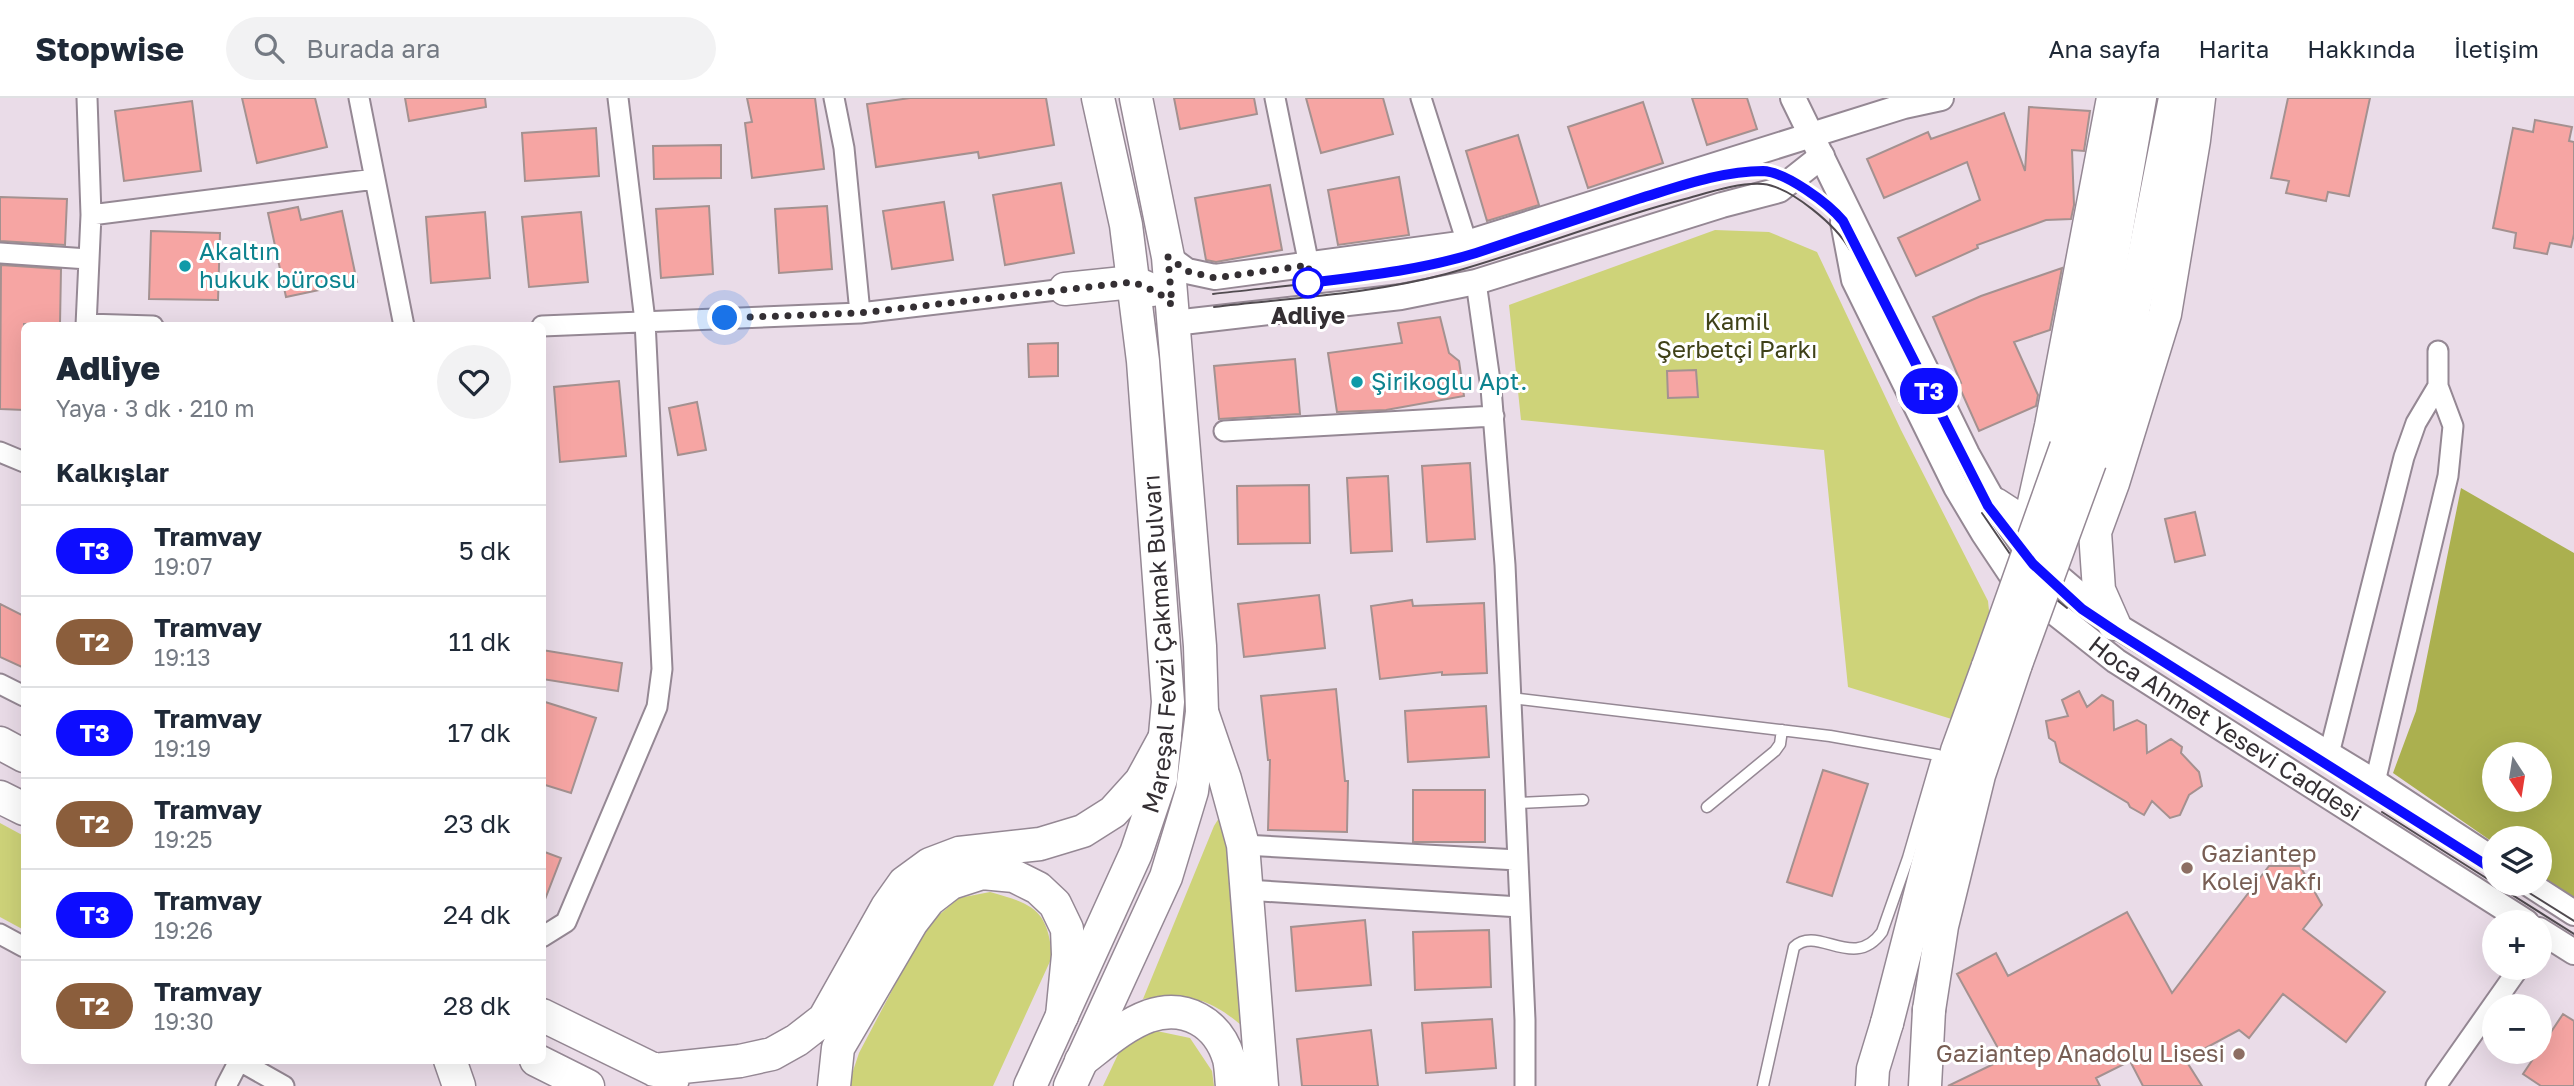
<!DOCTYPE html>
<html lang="tr">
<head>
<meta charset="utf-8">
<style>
  body { margin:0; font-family:"Golos Text",sans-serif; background:#f2f2f3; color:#1f2937; height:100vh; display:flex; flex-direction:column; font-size:26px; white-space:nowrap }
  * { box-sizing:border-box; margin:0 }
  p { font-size:23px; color:#747a83 }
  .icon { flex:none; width:38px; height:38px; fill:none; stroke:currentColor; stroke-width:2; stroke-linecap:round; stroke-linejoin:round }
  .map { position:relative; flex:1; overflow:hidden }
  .details { position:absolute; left:21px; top:224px; width:525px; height:742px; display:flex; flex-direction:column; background:#fff; border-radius:10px; box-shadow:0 7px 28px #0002 }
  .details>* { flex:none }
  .badge { padding:0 14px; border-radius:23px; font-size:24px; line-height:46px }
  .needle { width:46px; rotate:168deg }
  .controls { position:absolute; left:2482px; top:644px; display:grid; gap:14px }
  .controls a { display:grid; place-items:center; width:70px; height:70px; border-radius:50%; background:#fff; box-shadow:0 7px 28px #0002; font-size:35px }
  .you { position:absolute; width:35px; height:35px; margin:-18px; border:5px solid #fff; border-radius:50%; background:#1a73e8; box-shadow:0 0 0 10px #1a73e833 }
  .map>.badge { position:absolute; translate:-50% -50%; box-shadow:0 0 0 4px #fff }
  h2 { padding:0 35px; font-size:26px; line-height:63px }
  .round { display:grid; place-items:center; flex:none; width:74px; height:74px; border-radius:37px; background:#f2f2f3 }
  .head { display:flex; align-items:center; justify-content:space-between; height:119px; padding:0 35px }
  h1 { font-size:33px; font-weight:800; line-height:52px }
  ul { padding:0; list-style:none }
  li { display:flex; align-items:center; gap:21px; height:91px; padding:0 35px; border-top:2px solid #e0e1e3 }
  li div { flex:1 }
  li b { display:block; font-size:26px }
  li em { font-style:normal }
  li .badge { min-width:77px; font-weight:700; text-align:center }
  header { display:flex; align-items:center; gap:42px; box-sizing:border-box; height:98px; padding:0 35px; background:#fff; border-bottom:2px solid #e0e1e3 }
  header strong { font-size:33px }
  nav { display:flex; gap:38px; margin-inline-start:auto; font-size:24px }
  .search { width:490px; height:63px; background:#f2f2f3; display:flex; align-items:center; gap:18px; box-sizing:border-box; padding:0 24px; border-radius:38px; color:#747a83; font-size:26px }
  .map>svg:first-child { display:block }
  .green { fill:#ced379 }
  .forest { fill:#abb04f; fill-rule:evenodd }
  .building { fill:#f6a5a3; stroke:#a49190; stroke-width:2 }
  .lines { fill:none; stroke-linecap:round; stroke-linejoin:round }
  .service-casing { stroke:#958894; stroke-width:13 }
  .minor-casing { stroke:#958894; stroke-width:23 }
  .tertiary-casing { stroke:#958894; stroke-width:28 }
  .primary-casing { stroke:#958894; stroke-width:35 }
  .trunk-casing { stroke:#958894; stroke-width:35 }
  .service { stroke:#fff; stroke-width:10 }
  .minor { stroke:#fff; stroke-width:19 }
  .tertiary { stroke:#fff; stroke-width:24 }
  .primary { stroke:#fff; stroke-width:32 }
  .trunk { stroke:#fff; stroke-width:32 }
  .tram { stroke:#514b50; stroke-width:2 }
  .primary-bridge-casing { stroke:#958894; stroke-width:35; stroke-linecap:butt }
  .primary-bridge { stroke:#fff; stroke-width:32 }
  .line-casing { stroke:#fff; stroke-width:16 }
  .line { stroke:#0d0dff; stroke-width:10 }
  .walk { stroke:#342f33; stroke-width:7; stroke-dasharray:0 12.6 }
  .culture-dot { fill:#0f9aa8; stroke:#fff; stroke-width:2.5 }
  .stop-dot { fill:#fff; stroke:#0d0dff; stroke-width:3.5 }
  .education-dot { fill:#8d6e63; stroke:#fff; stroke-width:2.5 }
  .labels { text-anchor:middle; stroke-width:6; stroke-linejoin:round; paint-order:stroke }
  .culture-label { font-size:24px; fill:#0d838f; stroke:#fff; text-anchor:start }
  .stop-label { font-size:24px; font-weight:bold; fill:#342f33; stroke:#fff }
  .park-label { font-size:24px; fill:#3f4118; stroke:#fff }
  .street-label { font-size:24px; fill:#342f33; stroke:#fff }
  .education-label { font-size:24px; fill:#785e54; stroke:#fff; text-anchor:start }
</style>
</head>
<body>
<header>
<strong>Stopwise</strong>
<div class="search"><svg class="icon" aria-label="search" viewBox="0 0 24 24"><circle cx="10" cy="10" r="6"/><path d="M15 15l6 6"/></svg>Burada ara</div>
<nav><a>Ana sayfa</a><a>Harita</a><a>Hakkında</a><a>İletişim</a></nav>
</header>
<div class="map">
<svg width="2574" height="988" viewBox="0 0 2574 988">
  <rect width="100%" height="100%" fill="#eadce8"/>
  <path class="green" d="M1715,132L1769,134L1817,154L1901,332L1988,503L1992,542L1958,623L1848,589L1824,352L1521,322L1509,207Z
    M1224,712L1247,932C1210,900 1191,895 1143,901L1214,728Z
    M0,725L24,738V832L0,819Z
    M990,794C1033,806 1048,811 1052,859L993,988H848L859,955L926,828L959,800Z
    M1152,932L1190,940L1212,973L1214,988H1103L1122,948Z"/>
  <path class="forest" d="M2461,390L2574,455V800L2539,776V740H2494V745L2393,675L2416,613ZM2494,656H2539V702H2494Z"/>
  <path class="building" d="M242,0H315L327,49L257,65Z
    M405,0H485L486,9L409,23Z
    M747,0H815L824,71L752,80L745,25L752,24Z
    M910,0H1046L1054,47L979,60L978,54L876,69L867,6Z
    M1174,0H1254L1257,16L1180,31Z
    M1306,0H1383L1393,36L1321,55Z
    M1692,0H1747L1757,31L1707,47Z
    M2288,0H2370L2349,98L2328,94L2326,103L2286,95L2289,83L2271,80Z
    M192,3L201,73L124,83L115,13Z
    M1643,4L1663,65L1588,90L1568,29Z
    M2029,9L2090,13L2084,53L2072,52L2074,107L2071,121L2046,122L1977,147L1978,150L1916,178L1898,140L1980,102L1967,64L1884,100L1867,61L1928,34L1931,41L2004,15L2025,73Z
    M2535,22L2572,29L2569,43L2574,44V136L2571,149L2550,145L2547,156L2514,150L2516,135L2493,130L2513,30L2533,34Z
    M596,30L599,78L525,83L522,35Z
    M1518,37L1539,107L1487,123L1466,53Z
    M721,47V80L654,81L653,48Z
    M1399,79L1409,137L1338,147L1328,92Z
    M1061,85L1074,155L1005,167L993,97Z
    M1270,87L1282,152L1216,164L1206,162L1195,100Z
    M0,99L67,101L65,147L0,143Z
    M944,104L953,162L892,171L883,113Z
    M709,108L713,176L661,180L656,111Z
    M827,108L832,171L779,175L775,111Z
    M298,109L301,122L342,113L357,184L286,199L268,115Z
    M485,114L490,180L431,185L426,119Z
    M581,114L588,184L529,189L522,119Z
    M151,133L220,135L218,202L149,201Z
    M1,167L61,171L60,226H24V312L0,311Z
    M2062,170L2050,232L2014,244L2038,297L2036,308L1979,333L1958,286L1961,285L1933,219L1981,198Z
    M1440,219L1449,255L1459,263L1464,298L1386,312L1337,314L1328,255L1402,245L1398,225Z
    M1058,245V278L1029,279L1028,246Z
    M1295,261L1300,316L1219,321L1214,268Z
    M1696,272L1698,299L1668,300L1667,273Z
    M619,283L626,358L560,364L554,289Z
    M697,304L706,352L678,357L669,310Z
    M1470,365L1475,441L1427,444L1422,368Z
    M1388,378L1392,453L1351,455L1347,380Z
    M1309,387L1310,445L1238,446L1237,388Z
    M2195,414L2205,457L2175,464L2165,421Z
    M1319,497L1325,550L1244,559L1238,506Z
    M1412,502L1413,508L1484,505L1487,575L1442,577V574L1380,581L1371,508Z
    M0,506L24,518V570L0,559Z
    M542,552L622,565L618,593L542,581Z
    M1336,591L1345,683H1348L1347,734L1268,732L1270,662H1268L1261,598Z
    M2079,593L2087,609L2102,597L2113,603L2114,632L2137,622L2146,627L2147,655L2171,641L2182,649L2181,655L2199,674L2202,688L2189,697L2180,717L2170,720L2152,703L2144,717L2130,709L2128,705L2060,664L2055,644L2049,640L2046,623L2068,618L2062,602Z
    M542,603L596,620L571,695L542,686Z
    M1486,608L1489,659L1408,664L1405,613Z
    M1823,672L1868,686L1832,798L1787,784Z
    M1413,692H1485V744H1413Z
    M542,753L561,760L544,804H542Z
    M2269,768H2300L2322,807L2303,831L2385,894L2346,944L2283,896L2249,940L2239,932L2185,961L2202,988H2143L2130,963L2096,980L2100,988H1948L2004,961L1957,876L1996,855L2008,878L2127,814L2172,895Z
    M1365,822L1371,887L1296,893L1291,829Z
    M1489,832L1491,889L1415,892L1413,834Z
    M2563,916L2574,923V988H2541L2523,976Z
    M1492,921L1496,970L1426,975L1422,925Z
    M1371,932L1378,988H1302L1297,941Z"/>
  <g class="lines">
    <defs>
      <path id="service" d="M1511,600L1830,638L1938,657L1908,760L1882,834C1853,874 1818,826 1794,849L1763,988
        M1516,705L1583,702
        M1707,709L1775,653L1780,646L1782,632"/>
      <path id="minor" d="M359,0L404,228
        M834,0L844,50L860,215
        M1275,0L1309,167
        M1421,0L1467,145
        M91,117L375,81
        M0,155L88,161
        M1476,184L1491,290L1505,467L1525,922V988
        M86,226L153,228
        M86,228L91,117L87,0
        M542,228L860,215L1065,191
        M1224,333L1494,318
        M0,354L24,364
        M0,586L24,598
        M2329,656L2404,359L2416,325L2438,288
        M2375,684L2448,378L2453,328L2438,288V253
        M1243,747L1518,762
        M1246,792L1520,809
        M0,836L24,849
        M542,839L566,824L657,609L662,571L645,223L618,0
        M238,962L284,988
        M226,988L239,963
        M2436,988L2519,870"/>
      <g id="tertiary">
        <path d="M1793,0L1967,356L1995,406L2028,453L2114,526L2375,684L2494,762"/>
        <path id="s1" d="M1843,124L1854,182L1956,389L1984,436L2016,484L2116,563L2526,824"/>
        <path d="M1168,159L1187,173L1215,179L1467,145L1904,8L1941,0"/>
        <path d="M1174,225L1401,199L1476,184L1722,107L1779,92L1822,58"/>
        <path d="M2529,786L2574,815"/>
        <path d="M2539,832L2574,854"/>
      </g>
      <g id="primary">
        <path d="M1065,191L1133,184L1152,192"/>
        <path d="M2066,349L2095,255L2140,0"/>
        <path d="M2090,364L2127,245L2175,0"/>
        <path d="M1995,406L2015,419L2026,420L2033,409L2051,328L2113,0"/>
        <path d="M2114,526L2099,492L2095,434L2113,385L2165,216L2194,42L2199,0"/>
        <path d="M1929,912L1942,828L1979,677L2016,566"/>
        <path d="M1887,925L1957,653L1988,568"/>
        <path id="s2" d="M1030,988L1136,755L1161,681L1168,604L1143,263L1126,127L1098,0"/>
        <path d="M1070,988L1166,779L1192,693L1202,614L1200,548L1168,159L1136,0"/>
      </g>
      <path id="trunk" d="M1202,614L1225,681L1243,747L1262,988
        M0,645L24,658
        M0,699L24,711
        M542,917L673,981
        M450,962L459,988
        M536,962L588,988
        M1081,963C1102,947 1124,927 1149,918C1185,906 1218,924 1229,961C1231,969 1231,979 1232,988
        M654,972L740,963L772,956L797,942L824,921L887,809L904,785L930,766L959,755L1040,746L1083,733L1113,714L1141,683L1165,639
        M834,988L838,950L912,824L929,802L951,785L982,775L1014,778L1038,790L1055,806L1067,831L1068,857L1062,918
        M1872,988L1873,971L1887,925
        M1925,988L1929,912"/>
    </defs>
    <use href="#service" class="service-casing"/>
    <use href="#minor" class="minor-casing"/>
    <use href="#tertiary" class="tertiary-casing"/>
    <use href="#primary" class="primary-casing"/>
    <use href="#trunk" class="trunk-casing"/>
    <use href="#service" class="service"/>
    <use href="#minor" class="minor"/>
    <use href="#tertiary" class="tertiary"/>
    <use href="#primary" class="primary"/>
    <use href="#trunk" class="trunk"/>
    <path class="tram" d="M1213,196C1299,186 1385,180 1469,157C1540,137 1609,108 1681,89C1707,82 1736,72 1764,73C1787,74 1828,105 1843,123L1988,408L2033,466L2083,511L2131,543L2494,772
      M1214,209C1291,200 1371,196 1446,176C1526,154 1604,122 1685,101C1707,95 1739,84 1763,86C1791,89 1837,128 1850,152
      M1982,415L2023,475L2067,510
      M2382,714L2494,785
      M2495,786L2574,836
      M2515,786L2574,823"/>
    <defs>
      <path id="primary-bridge" d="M2016,566L2090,364
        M1988,568L2066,349"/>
    </defs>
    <use href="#primary-bridge" class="primary-bridge-casing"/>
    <use href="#primary-bridge" class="primary-bridge"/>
  </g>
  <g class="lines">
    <defs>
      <path id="line" d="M1308,185C1365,178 1421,172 1476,155C1530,137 1584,119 1638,101C1678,89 1721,73 1763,73C1786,74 1828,105 1843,123L1988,408L2033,466L2082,511L2115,533L2494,772"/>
    </defs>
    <use href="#line" class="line-casing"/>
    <use href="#line" class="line"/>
    <path class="walk" d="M725,220L860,215L1133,184L1159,195L1172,207L1168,159L1187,173L1215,180L1309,167L1308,185"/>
  </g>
  <g class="culture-dot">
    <circle cx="185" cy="168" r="7"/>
    <circle cx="1357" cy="284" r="7"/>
  </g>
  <circle class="stop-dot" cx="1308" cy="185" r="14"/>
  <g class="education-dot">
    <circle cx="2187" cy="770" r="7"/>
    <circle cx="2239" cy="956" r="7"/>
  </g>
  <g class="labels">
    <g class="culture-label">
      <text x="199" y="162">Akaltın<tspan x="199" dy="28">hukuk bürosu</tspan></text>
      <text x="1371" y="292">Şirikoğlu Apt.</text>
    </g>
    <g class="stop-label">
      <text x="1308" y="226">Adliye</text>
    </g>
    <g class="park-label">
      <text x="1737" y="232">Kamil<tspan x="1737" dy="28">Şerbetçi Parkı</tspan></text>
    </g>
    <g class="street-label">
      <text dy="8" stroke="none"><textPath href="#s2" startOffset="469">Mareşal Fevzi Çakmak Bulvarı</textPath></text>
      <text dy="8" stroke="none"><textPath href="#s1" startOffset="658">Hoca Ahmet Yesevi Caddesi</textPath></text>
    </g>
    <g class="education-label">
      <text x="2201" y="764">Gaziantep<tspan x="2201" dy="28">Kolej Vakfı</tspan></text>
      <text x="2225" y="964" text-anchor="end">Gaziantep Anadolu Lisesi</text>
    </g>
  </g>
</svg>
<div class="controls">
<a><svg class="needle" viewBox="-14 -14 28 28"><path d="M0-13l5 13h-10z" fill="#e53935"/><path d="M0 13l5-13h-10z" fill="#747a83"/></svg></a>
<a><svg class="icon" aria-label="layers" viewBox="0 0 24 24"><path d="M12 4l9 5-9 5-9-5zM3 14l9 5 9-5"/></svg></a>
<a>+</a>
<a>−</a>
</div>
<div class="you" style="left:725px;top:220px"></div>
<b class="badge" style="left:1929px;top:293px;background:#0d0dff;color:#fff">T3</b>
<section class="details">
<div class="head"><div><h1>Adliye</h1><p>Yaya · 3 dk · 210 m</p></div><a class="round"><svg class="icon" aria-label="heart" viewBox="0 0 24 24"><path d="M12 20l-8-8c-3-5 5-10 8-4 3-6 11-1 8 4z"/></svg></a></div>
<h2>Kalkışlar</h2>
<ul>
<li><span class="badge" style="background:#0d0dff;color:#fff">T3</span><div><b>Tramvay</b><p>19:07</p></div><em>5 dk</em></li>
<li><span class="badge" style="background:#8b5e3c;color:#fff">T2</span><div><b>Tramvay</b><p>19:13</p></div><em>11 dk</em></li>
<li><span class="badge" style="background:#0d0dff;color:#fff">T3</span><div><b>Tramvay</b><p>19:19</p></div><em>17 dk</em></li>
<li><span class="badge" style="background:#8b5e3c;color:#fff">T2</span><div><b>Tramvay</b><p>19:25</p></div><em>23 dk</em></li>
<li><span class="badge" style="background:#0d0dff;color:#fff">T3</span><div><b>Tramvay</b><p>19:26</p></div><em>24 dk</em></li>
<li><span class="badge" style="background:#8b5e3c;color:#fff">T2</span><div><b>Tramvay</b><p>19:30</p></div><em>28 dk</em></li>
</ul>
</section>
</div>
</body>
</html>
